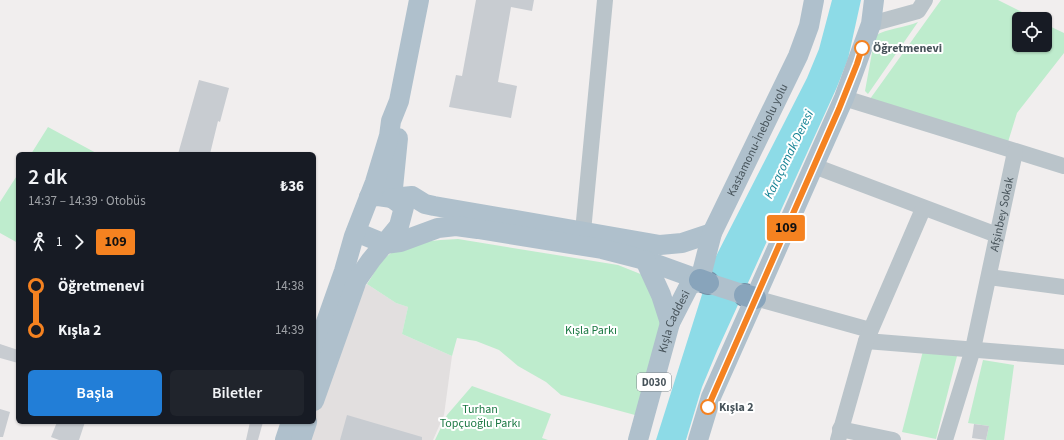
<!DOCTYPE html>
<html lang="tr">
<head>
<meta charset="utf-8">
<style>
  body { margin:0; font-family:"Source Sans 3",sans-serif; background:#20242c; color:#f1f3f6; height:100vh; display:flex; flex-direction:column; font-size:15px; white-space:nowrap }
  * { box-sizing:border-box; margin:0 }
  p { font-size:13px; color:#9ea1a6 }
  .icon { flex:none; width:22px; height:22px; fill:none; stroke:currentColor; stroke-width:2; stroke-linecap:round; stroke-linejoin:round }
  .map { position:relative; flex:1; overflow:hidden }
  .details { position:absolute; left:16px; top:152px; width:300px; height:272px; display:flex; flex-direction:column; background:#171b24; border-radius:6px; box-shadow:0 1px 3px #0004 }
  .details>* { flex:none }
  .badge { padding:0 8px; border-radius:3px; font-size:14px; line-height:26px }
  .tools { position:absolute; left:1012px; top:12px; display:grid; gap:8px }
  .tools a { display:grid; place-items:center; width:40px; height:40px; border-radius:6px; background:#171b24; box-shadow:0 1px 3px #0004; font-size:20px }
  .map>.badge { position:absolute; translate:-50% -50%; box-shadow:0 0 0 2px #fff }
  .legs { display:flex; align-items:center; gap:6px; height:44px; padding:0 12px; font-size:13px }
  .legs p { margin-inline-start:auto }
  .summary { display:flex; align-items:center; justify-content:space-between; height:68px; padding:0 12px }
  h1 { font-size:22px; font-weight:600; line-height:30px }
  .cta { display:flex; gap:8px; margin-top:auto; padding:8px 12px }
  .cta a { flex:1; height:46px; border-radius:6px; background:#227ed7; color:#fff; font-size:16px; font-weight:600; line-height:46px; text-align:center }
  .cta a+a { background:#20242c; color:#f1f3f6 }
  ul { padding:0 12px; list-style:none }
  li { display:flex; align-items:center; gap:14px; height:44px; font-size:15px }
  li i { display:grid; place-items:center; width:6px; height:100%; margin:0 5px; background:currentColor }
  li i::after { content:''; width:10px; height:10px; margin:-5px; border:3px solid; border-radius:50%; background:#171b24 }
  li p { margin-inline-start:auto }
  li:first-child i { background:linear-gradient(#0000 50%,currentColor 0) }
  li:last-child i { background:linear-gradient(currentColor 50%,#0000 0) }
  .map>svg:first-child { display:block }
  .education { fill:#e2dfdf }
  .green { fill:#beeccd }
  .water { fill:#8ddbe7 }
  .building { fill:#c8ccd1 }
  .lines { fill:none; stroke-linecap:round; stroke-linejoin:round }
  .highway-casing { stroke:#738fa6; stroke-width:24 }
  .minor { stroke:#bac4ca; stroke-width:16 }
  .major { stroke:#afc0cc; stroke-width:20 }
  .highway { stroke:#88a4bb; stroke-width:22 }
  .line-1-casing { stroke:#fff; stroke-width:9 }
  .line-1 { stroke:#f58220; stroke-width:6 }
  .stop-1-dot { fill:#fff; stroke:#f58220; stroke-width:2 }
  .labels { text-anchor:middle; stroke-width:4; stroke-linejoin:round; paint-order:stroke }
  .shield { fill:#fff; stroke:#7e878c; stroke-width:1 }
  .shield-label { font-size:11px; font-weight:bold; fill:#47535a }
  .stop-label { font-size:12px; font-weight:bold; fill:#47535a; stroke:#fff; text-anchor:start }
  .street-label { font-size:12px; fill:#47535a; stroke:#fff }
  .park-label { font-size:12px; fill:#1b7843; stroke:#fff }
  .water-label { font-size:13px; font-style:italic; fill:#138293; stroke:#fff }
</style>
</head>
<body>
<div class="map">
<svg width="1064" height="440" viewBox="0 0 1064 440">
  <rect width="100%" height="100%" fill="#f1eeee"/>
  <path class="education" d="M367,284L396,303L408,307L402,334L452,356L444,415L433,440H306L333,360L357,299Z"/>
  <path class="green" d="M941,0H998L1036,19H1019V45H1045V24L1064,33V53L1017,113L1008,142L870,99Z
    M918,22L868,94L865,91L875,36C887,28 905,28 918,22Z
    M48,127L98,154H31Z
    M18,174V243L0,233V202Z
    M458,239L618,265L643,275L663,320L635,415L561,395L546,382L518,366L499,350L476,341L457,338L452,356L402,334L408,307L396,303L367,284C372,277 376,268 382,261C398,242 435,240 458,239Z
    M923,351L957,356L936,439L902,432Z
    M983,360L1014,365L1004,440H986L989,426L968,423Z
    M472,386L551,414L542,438L548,440H435L447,415Z"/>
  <path class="water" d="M832,0H861L848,59L837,87L717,351L702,387L686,440H656L711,266L807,78L819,49Z"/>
  <path class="building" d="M476,0H534L532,11L511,7L498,82L517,86L511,118L449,107L456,75L462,76Z
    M199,80L229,88L220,122L218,121L210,154H178Z
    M0,344L18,350V363L0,358Z
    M0,409L10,412L3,437H0Z
    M347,415L422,437V440H340Z
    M57,422H85L79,440H59L51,437Z
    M250,422H263L258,440H246Z
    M974,424L989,426L986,440L972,438Z"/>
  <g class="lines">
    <defs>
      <path id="highway" d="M700,280L708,283
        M745,295L755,298"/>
    </defs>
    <use href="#highway" class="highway-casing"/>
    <g class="minor">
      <path d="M871,24L918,11L925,0"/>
      <path d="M844,98L1064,166"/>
      <path d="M814,166L997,235"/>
      <path d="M582,242L605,0"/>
      <path d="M989,277L1064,287"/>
      <path d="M755,298L870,330"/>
      <path d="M866,341L1064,357"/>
      <path d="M840,429L893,440"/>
      <path d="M838,440L866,341L923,209"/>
      <path id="s1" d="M945,440L973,349L1015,152"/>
    </g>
    <g class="major">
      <path d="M369,197L378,196L392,198L412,196L425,204L434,206L660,245L682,243L712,233"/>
      <path d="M392,198L398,138"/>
      <path d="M356,232L385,244L400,242L438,228L456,226L478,229L602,249L645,260L700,280"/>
      <path d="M645,260L661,295L670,323"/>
      <path id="s2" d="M700,280L712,233L798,56L809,26L814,0"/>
      <path d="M708,283L745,295"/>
      <path d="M314,356L344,271L354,236L375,182L389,136L391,121L399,101L419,0"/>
      <path d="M314,401L357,280L371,260L399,226L404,207L392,198"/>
      <path d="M285,440L291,422"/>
      <path d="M301,440L307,422"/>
      <path id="s3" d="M638,440L670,323L689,286L700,280"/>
      <path d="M698,440L711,397L844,98L871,24L874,0"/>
    </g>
    <use href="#highway" class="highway"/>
  </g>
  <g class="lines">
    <defs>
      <path id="line-1" d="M708,407L839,109L857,64L862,48"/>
    </defs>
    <use href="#line-1" class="line-1-casing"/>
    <use href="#line-1" class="line-1"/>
  </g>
  <g class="stop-1-dot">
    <circle cx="862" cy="48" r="7"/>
    <circle cx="708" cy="407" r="7"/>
  </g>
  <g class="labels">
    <rect class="shield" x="637" y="373" width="34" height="18" rx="3"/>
    <g class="shield-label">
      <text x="654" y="386">D030</text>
    </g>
    <g class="stop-label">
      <text x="873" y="52">Öğretmenevi</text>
      <text x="719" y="411">Kışla 2</text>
    </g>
    <g class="street-label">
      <text dy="4" stroke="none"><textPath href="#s2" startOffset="152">Kastamonu-İnebolu yolu</textPath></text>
      <text dy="4" stroke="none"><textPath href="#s1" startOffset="233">Afşinbey Sokak</textPath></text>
      <text dy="4" stroke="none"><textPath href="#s3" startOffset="124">Kışla Caddesi</textPath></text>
    </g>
    <g class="park-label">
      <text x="591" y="334">Kışla Parkı</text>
      <text x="480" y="413">Turhan<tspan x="480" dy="14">Topçuoğlu Parkı</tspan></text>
    </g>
    <g class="water-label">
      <text transform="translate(788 154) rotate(-64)" y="5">Karaçomak Deresi</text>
    </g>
  </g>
</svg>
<div class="tools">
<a><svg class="icon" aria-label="locate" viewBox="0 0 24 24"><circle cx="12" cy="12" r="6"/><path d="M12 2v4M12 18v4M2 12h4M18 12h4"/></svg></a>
</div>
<b class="badge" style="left:786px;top:228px;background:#f58220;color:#111">109</b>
<section class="details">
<div class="summary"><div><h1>2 dk</h1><p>14:37 – 14:39 · Otobüs</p></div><b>₺36</b></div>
<div class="legs"><svg class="icon" aria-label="walk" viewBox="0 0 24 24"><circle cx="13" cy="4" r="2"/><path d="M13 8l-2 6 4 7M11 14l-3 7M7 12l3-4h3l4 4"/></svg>1<svg class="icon" aria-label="forward" viewBox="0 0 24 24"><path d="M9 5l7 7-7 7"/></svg><b class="badge" style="background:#f58220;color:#111">109</b></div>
<ul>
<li><i style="color:#f58220"></i><b>Öğretmenevi</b><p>14:38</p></li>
<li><i style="color:#f58220"></i><b>Kışla 2</b><p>14:39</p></li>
</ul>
<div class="cta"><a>Başla</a><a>Biletler</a></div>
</section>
</div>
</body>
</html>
